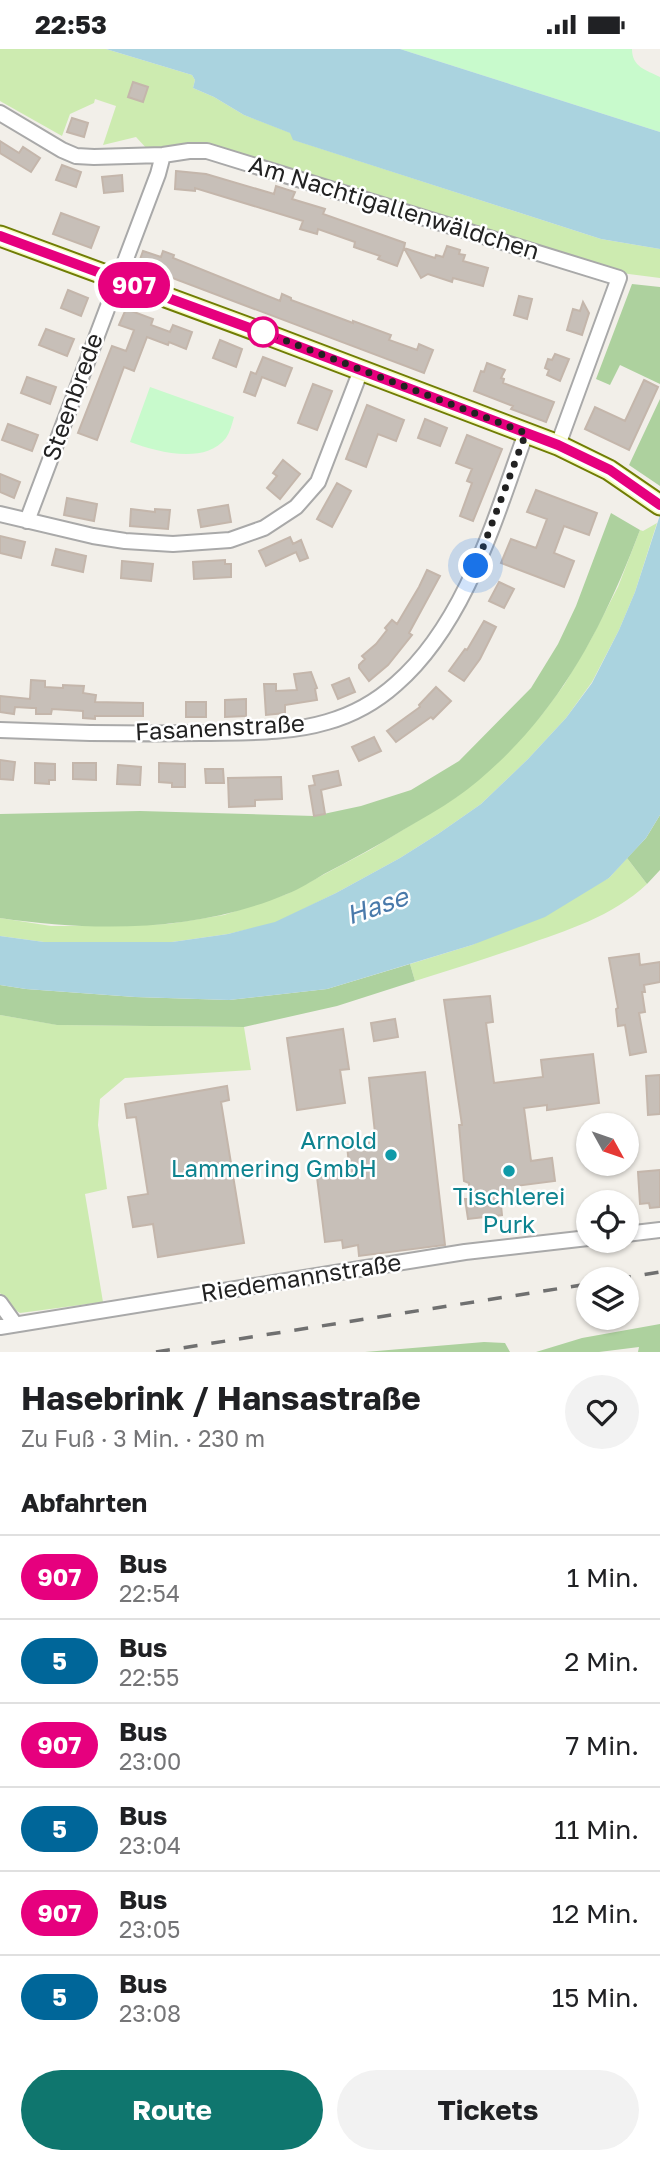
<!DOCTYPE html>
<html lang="de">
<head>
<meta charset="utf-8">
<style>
  body { margin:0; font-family:"Golos Text",sans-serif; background:#f2f2f2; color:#202124; height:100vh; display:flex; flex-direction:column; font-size:26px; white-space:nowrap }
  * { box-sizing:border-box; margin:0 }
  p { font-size:23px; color:#757577 }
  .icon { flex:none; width:38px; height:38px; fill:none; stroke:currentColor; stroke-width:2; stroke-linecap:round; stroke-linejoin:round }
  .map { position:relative; height:1303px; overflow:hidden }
  .drawer { display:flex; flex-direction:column; background:#fff; flex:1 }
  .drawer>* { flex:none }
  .badge { padding:0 14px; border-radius:23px; font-size:24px; line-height:46px }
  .needle { width:46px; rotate:130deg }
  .buttons { position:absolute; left:576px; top:1064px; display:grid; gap:14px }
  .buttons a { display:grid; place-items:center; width:63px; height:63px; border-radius:50%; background:#fff; box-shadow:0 2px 5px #0004; font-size:35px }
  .you { position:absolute; width:35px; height:35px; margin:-18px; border:5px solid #fff; border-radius:50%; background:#1a73e8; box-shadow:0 0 0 10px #1a73e833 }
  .map>.badge { position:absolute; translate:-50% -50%; box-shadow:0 0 0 4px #fff }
  h2 { padding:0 21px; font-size:26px; line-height:63px }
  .round { display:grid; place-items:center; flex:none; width:74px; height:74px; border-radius:37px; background:#f2f2f2 }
  .head { display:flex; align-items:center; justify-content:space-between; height:119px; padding:0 21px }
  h1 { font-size:33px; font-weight:700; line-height:52px }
  .button { display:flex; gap:14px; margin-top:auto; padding:14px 21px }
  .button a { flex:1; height:80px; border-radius:42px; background:#0f766e; color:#fff; font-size:28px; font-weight:700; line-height:80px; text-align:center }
  .button a+a { background:#f2f2f2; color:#202124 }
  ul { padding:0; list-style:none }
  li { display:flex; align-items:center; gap:21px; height:84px; padding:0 21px; border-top:2px solid #e0e0e0 }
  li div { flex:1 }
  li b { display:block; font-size:26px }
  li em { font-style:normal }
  li .badge { min-width:77px; font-weight:700; text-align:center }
  .status { display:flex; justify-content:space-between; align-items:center; height:49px; padding:0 35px; background:#fff; direction:ltr }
  .status svg { height:19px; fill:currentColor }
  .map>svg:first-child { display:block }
  .grass { fill:#cdebb0 }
  .forest { fill:#add19e }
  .park { fill:#c8facc }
  .water { fill:#aad3df }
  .building { fill:#c7bfb8; stroke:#c4b6ab; stroke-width:2 }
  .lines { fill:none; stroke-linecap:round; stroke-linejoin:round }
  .street-casing { stroke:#a9a9a9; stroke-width:18 }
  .secondary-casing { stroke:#707d05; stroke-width:23 }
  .street { stroke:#fff; stroke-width:14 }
  .secondary { stroke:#f7fabf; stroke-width:19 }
  .rail { stroke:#707070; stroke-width:3.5; stroke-dasharray:14 14; stroke-linecap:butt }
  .line-casing { stroke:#fff; stroke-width:16 }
  .line { stroke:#e6007e; stroke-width:10 }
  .walk { stroke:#222; stroke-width:7; stroke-dasharray:0 12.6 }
  .stop-dot { fill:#fff; stroke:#e6007e; stroke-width:3.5 }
  .culture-dot { fill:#0f9aa8; stroke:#fff; stroke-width:2.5 }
  .labels { text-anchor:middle; stroke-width:5; stroke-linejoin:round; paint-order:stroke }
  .street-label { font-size:24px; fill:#222; stroke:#fff }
  .culture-label { font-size:24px; fill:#0d838f; stroke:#fff; text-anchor:end }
  .water-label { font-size:26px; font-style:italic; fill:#4a7aab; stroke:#fff }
</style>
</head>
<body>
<div class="status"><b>22:53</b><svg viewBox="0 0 49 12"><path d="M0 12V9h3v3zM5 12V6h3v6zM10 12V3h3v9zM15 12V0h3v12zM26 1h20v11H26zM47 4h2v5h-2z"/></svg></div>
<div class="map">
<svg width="660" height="1303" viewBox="0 0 660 1303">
  <rect width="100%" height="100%" fill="#f2efe9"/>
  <path class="grass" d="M0,0H106L192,26L195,31L193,39L214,48L244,66L291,84L294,91L601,190L660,200V229L621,224L227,103L148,101L136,88L103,96L116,57L95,50L94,54L70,65L62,87L0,52Z
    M657,474L635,543L619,581L592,633L566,669L528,710L481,755L438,785L400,809L336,844L275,874L228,885L172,893H44L0,887V869L51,877H102L168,875L224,866L287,845L370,801L458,747L540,668L564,636L590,592L618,538L640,481L643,482Z
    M627,809L647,835C612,868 567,881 523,897C487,909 451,921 415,932L410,915L472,896L609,829Z
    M0,966L58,976L244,978L251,1021L125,1029L100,1050L98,1076L107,1140L85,1145L103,1253L20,1264L10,1258L0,1244Z"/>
  <path class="forest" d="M632,235L660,238V335L620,316L610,336L596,330Z
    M660,350V437L629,416Z
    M611,464L640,481C615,547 585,612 541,667C518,696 487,727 457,748C440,760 421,770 403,781C377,797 351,811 324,825C312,832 300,840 287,845C197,883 95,883 0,869V765L140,762L314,767L361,757L411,741L459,712L531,639L558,595L576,557Z
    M660,766V821L647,835L627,809L646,789Z
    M410,915L415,932L337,957L244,978L57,976L0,966V936L26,940L135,948L229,951L327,940Z
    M660,1275V1303H638L639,1298L599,1303H536L582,1289Z
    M484,1293L505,1294L510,1303H365Z"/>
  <path class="park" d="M400,0H632C632,18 646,21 660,28V83Z
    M150,338L234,368C232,375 230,383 226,389C205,416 157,403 130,393Z"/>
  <path class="water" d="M106,0H400L660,83V200L601,190L293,91L290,84L244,66L214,48L193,39L195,31L192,26Z
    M660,466V766L646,789L609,829L545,868L472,896L327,940L229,951L135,948L26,940L0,936V887L44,893H172L228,885L275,873L336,844L400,809L438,785L481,755L528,710L566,669L592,634L619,581L635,543Z"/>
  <path class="building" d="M133,33L148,38L143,53L128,48Z
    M72,69L88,74L84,88L67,83Z
    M0,92L19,104L23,98L40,109L31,123L0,104Z
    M62,116L81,123L76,138L56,131Z
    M176,122L206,125L274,145L276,137L295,143L292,150L325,160L323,165L405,194L404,199L435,209L436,206L443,208L447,197L460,201L459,205L465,206L463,212L488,219L483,237L453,229L452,233L428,225L421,229L404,199L397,217L378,210L380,207L354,198L355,193L318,180L317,185L300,180L303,172L195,139V142L175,140Z
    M122,126L123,142L104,144L102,128Z
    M61,164L99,178L91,199L53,185Z
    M143,202L161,208L163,202L174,206L173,209L280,252L282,245L291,249V251L353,274V272L391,286L389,291L417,301L419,295L433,301L424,324L138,216Z
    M68,241L88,249L81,267L61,259Z
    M519,247L532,250L527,270L514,266Z
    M583,253L589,264L582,286L567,281L573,260L580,262Z
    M126,260L153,270L151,276L170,283L173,276L192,283L186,300L169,293L168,296L147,288L134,322L124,318L97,391L78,384L112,297L126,302L134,281L119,276Z
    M46,280L74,290L67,307L39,296Z
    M220,291L242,300L236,318L213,309Z
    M555,305L569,310L560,332L547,326L549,321L545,319L548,310L552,311Z
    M263,308L292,319L285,337L262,328L255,347L244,343L251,323L256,325Z
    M487,314L505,321L501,329L504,330L503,334L554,353L546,373L511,360L513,357L474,342L481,322L484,323Z
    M27,328L56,338L50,355L21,344Z
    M644,331L658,338L629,401L585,380L595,358L625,372Z
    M313,335L332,342L317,381L298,374Z
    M367,356L404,371L396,392L378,385L366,418L346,410Z
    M425,370L447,379L440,397L418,389Z
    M8,375L38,386L32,402L2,391Z
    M467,386L502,400L473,472L460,467L472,434L467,432L472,420L456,414Z
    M283,411L300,425L280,450L267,439L277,427L273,424Z
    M0,425L20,433L14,449L0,443Z
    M337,434L351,442L332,478L317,470Z
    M536,441L597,464L589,486L564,477L554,504L574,512L564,538L501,514L511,490L536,499L547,470L527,463Z
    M67,449L97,455L94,472L64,466Z
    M228,456L231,473L201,478L198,461Z
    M131,460L155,463V460L170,461L168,480L130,477Z
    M0,487L25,493L21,509L0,504Z
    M290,488L293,495L301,491L308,509L300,512L296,503L266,517L259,502Z
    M56,500L86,507L83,523L52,516Z
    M225,511V515H231V528L194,530L193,513Z
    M122,512L153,515L151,532L121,529Z
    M427,521L440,527L409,584L412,586L388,616L369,632L359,619V616L365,610L362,607L376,595L387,581L385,579L392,571L397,575L419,538Z
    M499,533L514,540L504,559L489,552Z
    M484,572L496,578L480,610L464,632L449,622L465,600L467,601Z
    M311,623L317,639L315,640L317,651L285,656V664L266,666L264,635H276V642L297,641L294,625Z
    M349,629L355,643L338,650L332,636Z
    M31,631L45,632V638L63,639V636L84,637L83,644L96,646L95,653L143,654V667H95V670L83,669V662L52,660L51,665H36V659H32L15,658L14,665L0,663V647L30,650Z
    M436,638L451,652L433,670L431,668L396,693L387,682L420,658L419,656Z
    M246,650V667L225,668V651Z
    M186,653H206V668H186Z
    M374,688L381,702L359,712L352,698Z
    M0,711L15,713L13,731L0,730Z
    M35,714L55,715V731H49V735L35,734Z
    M73,714H96V731L73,730Z
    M159,714L185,715V738H172V734L159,733Z
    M118,716L141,718L140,736L117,735Z
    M205,720H223L224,734H206Z
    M338,722L341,736L321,741L325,765L314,767L309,737L315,736L313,727Z
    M281,728L282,750L255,751V757L229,758L228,729Z
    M639,905L640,916L660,913V933L644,936L645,943H642L645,963L639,964L646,1003L630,1006L625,976L618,977L616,960L618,959L609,909Z
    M490,947L493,973L486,974L494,1034L543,1028L541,1011L593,1005L599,1054L547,1061V1056L524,1059L531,1112L552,1109L555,1132L515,1137L516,1144L500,1146L502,1166L468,1170L465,1150H470L469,1134L464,1132L459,1076H462L444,951Z
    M395,970L398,988L374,992L371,974Z
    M343,980L349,1020L340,1021L345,1054L297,1061L287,989Z
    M425,1023L445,1196L359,1207L358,1196L343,1199L342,1191L325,1193L316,1120L349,1116L347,1096L376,1093L369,1029Z
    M660,1026V1065L648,1066L646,1027Z
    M227,1037L229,1051L221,1053L244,1194L158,1208L153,1175L133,1178L128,1148L148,1145L136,1068L127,1069L125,1055Z
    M660,1121V1158L650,1159L649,1154L640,1155L638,1123Z"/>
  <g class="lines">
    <defs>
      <path id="street" d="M0,64L62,101L76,107L94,108L163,106L189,102H207L619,229L558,396
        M0,465L93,487L125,492L173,495L230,491L264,479L296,458L318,433L361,321
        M27,472L158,125L163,106
        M0,681C67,684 134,685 201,684C243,683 287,685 327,673C352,666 377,652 396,635C466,574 495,469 526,384
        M626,1185L660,1181
        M0,1254L15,1275
        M0,1278L465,1203L588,1189"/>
      <path id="secondary" d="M0,187L263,284L558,396L609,421L660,456"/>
    </defs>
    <use href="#street" class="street-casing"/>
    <use href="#secondary" class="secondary-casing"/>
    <use href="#street" class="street"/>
    <use href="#secondary" class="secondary"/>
    <path class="rail" d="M617,1230L660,1223
      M156,1303L588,1235"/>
  </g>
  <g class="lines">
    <defs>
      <path id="line" d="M0,187L263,284L558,396L610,421L660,456"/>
    </defs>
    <use href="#line" class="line-casing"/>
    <use href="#line" class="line"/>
    <path class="walk" d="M263,283L526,384L476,517"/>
  </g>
  <circle class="stop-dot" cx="263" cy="283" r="14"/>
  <g class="culture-dot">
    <circle cx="391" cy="1106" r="7"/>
    <circle cx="509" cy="1122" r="7"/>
  </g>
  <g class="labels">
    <g class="street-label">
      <text transform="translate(394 159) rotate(17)" y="8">Am Nachtigallenwäldchen</text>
      <text transform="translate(73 348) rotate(-70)" y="8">Steenbrede</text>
      <text transform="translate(220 679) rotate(-3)" y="8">Fasanenstraße</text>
      <text transform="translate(301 1229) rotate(-9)" y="8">Riedemannstraße</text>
    </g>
    <g class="culture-label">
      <text x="377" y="1100">Arnold<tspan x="377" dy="28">Lammering GmbH</tspan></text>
      <text x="509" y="1156" text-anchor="middle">Tischlerei<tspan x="509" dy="28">Purk</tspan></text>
    </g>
    <g class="water-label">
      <text transform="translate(377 857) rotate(-19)" y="9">Hase</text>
    </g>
  </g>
</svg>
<div class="buttons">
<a><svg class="needle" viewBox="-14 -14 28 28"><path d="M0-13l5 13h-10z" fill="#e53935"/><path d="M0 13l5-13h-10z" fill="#757577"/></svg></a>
<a><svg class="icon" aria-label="locate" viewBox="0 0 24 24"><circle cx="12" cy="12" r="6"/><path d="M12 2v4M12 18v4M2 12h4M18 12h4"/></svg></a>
<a><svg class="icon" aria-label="layers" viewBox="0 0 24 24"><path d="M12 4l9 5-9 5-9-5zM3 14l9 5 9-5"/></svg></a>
</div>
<div class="you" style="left:476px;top:517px"></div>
<b class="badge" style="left:134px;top:236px;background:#e6007e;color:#fff">907</b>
</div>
<section class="drawer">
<div class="head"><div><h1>Hasebrink / Hansastraße</h1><p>Zu Fuß · 3 Min. · 230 m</p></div><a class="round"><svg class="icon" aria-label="heart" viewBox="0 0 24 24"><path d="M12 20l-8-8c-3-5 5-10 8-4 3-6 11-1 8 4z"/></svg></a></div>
<h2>Abfahrten</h2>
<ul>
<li><span class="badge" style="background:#e6007e;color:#fff">907</span><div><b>Bus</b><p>22:54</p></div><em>1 Min.</em></li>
<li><span class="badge" style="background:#069;color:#fff">5</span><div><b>Bus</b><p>22:55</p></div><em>2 Min.</em></li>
<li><span class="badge" style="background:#e6007e;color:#fff">907</span><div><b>Bus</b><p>23:00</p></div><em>7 Min.</em></li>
<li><span class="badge" style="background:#069;color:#fff">5</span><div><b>Bus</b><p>23:04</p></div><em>11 Min.</em></li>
<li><span class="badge" style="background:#e6007e;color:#fff">907</span><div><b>Bus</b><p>23:05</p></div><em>12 Min.</em></li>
<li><span class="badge" style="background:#069;color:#fff">5</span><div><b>Bus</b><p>23:08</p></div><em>15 Min.</em></li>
</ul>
<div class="button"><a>Route</a><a>Tickets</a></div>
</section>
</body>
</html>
